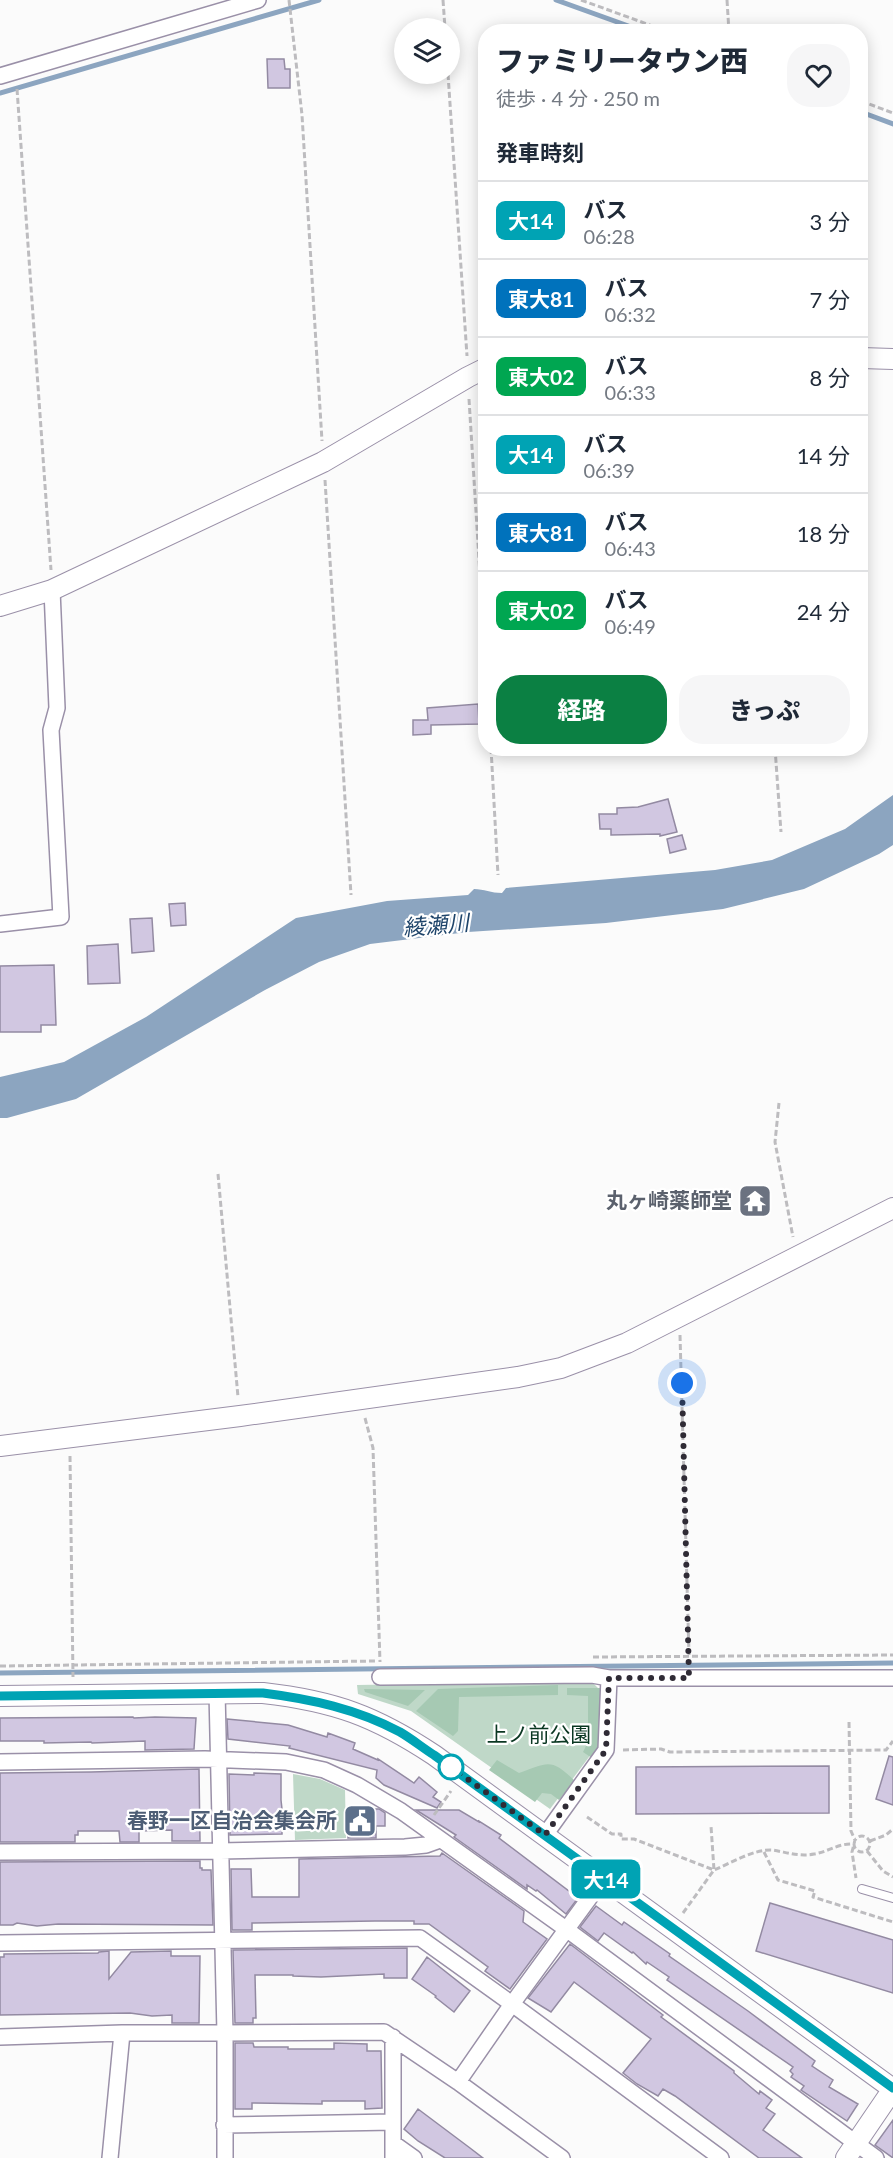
<!DOCTYPE html>
<html lang="ja">
<head>
<meta charset="utf-8">
<style>
  body { margin:0; font-family:Lato,"Noto Sans JP",sans-serif; background:#f6f6f7; color:#1f2937; height:100vh; display:flex; flex-direction:column; font-size:22px; white-space:nowrap }
  * { box-sizing:border-box; margin:0 }
  p { font-size:20px; color:#747a83 }
  .icon { flex:none; width:33px; height:33px; fill:none; stroke:currentColor; stroke-width:2; stroke-linecap:round; stroke-linejoin:round }
  .map { position:relative; flex:1; overflow:hidden }
  .details { position:absolute; left:478px; top:24px; width:390px; height:732px; display:flex; flex-direction:column; background:#fff; border-radius:24px; box-shadow:0 3px 15px #0003 }
  .details>* { flex:none }
  .badge { padding:0 12px; border-radius:9px; font-size:21px; line-height:39px }
  .buttons { position:absolute; left:394px; top:18px; display:grid; gap:12px }
  .buttons a { display:grid; place-items:center; width:66px; height:66px; border-radius:50%; background:#fff; box-shadow:0 3px 15px #0003; font-size:30px }
  .you { position:absolute; width:30px; height:30px; margin:-15px; border:4px solid #fff; border-radius:50%; background:#1a73e8; box-shadow:0 0 0 9px #1a73e833 }
  .map>.badge { position:absolute; translate:-50% -50%; box-shadow:0 0 0 3px #fff }
  h2 { padding:0 18px; font-size:22px; line-height:54px }
  .round { display:grid; place-items:center; flex:none; width:63px; height:63px; border-radius:24px; background:#f6f6f7 }
  .headline { display:flex; align-items:center; justify-content:space-between; height:102px; padding:0 18px }
  h1 { font-size:28px; font-weight:800; line-height:45px }
  .button { display:flex; gap:12px; margin-top:auto; padding:12px 18px }
  .button a { flex:1; height:69px; border-radius:24px; background:#0b8043; color:#fff; font-size:24px; font-weight:800; line-height:69px; text-align:center }
  .button a+a { background:#f6f6f7; color:#1f2937 }
  ul { padding:0; list-style:none }
  li { display:flex; align-items:center; gap:18px; height:78px; padding:0 18px; border-top:2px solid #e0e1e3 }
  li div { flex:1 }
  li b { display:block; font-size:22px }
  li em { font-style:normal }
  li .badge { min-width:66px; font-weight:700; text-align:center }
  .map>svg:first-child { display:block }
  .green { fill:#bfd8c8 }
  .forest { fill:#a6c9b3 }
  .water { fill:#8ca5c0 }
  .lines { fill:none; stroke-linecap:round; stroke-linejoin:round }
  .stream { stroke:#8ca5c0; stroke-width:5 }
  .building { fill:#d1c7e1; stroke:#938aa2; stroke-width:1.5 }
  .service-casing { stroke:#9a90a8; stroke-width:10 }
  .minor-casing { stroke:#9a90a8; stroke-width:18 }
  .tertiary-casing { stroke:#9a90a8; stroke-width:22 }
  .path { stroke:#bdbcbf; stroke-width:3; stroke-dasharray:6 3; stroke-linecap:butt }
  .service { stroke:#fff; stroke-width:8 }
  .minor { stroke:#fff; stroke-width:15 }
  .tertiary { stroke:#fff; stroke-width:20 }
  .line-casing { stroke:#fff; stroke-width:14 }
  .line { stroke:#00a3b4; stroke-width:9 }
  .walk { stroke:#2f2b35; stroke-width:6; stroke-dasharray:0 10.8 }
  .stop-dot { fill:#fff; stroke:#00a3b4; stroke-width:3 }
  .labels { text-anchor:middle; stroke-width:4.5; stroke-linejoin:round; paint-order:stroke }
  .worship-label { font-size:21px; font-weight:bold; fill:#5b616d; stroke:#fff; text-anchor:end }
  .park-label { font-size:21px; fill:#0a3722; stroke:#fff }
  .service-label { font-size:21px; font-weight:bold; fill:#4e5e75; stroke:#fff; text-anchor:end }
  .water-label { font-size:22px; font-style:italic; fill:#1e446a; stroke:#fff }
</style>
</head>
<body>
<div class="map">
<svg width="893" height="2158" viewBox="0 0 893 2158">
  <rect width="100%" height="100%" fill="#fbfbfb"/>
  <path class="green" d="M591,1681L598,1688V1745L550,1809L411,1711L358,1694L357,1685Z
    M293,1774L320,1779L345,1790L346,1838L295,1840Z"/>
  <path class="forest" d="M558,1685V1695L459,1697L458,1731L453,1736L416,1711L438,1689Z
    M567,1688H601L602,1745L592,1758L583,1752L588,1742V1696L567,1695Z
    M364,1689L425,1690L408,1706L365,1692Z
    M497,1760L519,1773C549,1762 551,1758 575,1781L559,1800L551,1794L542,1793L535,1802L489,1770Z"/>
  <path class="water" d="M893,795V845L879,854L804,889L723,909L606,923L468,932L370,944L319,962L265,990L76,1099L7,1118H0V1077L64,1062L146,1017L296,918L387,901L468,895L474,889C484,889 491,893 502,893L506,888L715,870L772,860L845,829Z"/>
  <g class="lines">
    <path class="stream" d="M556,0L645,32
      M0,93L319,0
      M861,112L893,124
      M0,1673L893,1663"/>
  </g>
  <path class="building" d="M267,59H284L285,69H290V88H268Z
    M478,704L479,724L431,725V734L413,735V720H428L427,708Z
    M668,799L677,832L660,836V834L611,835V829H600L599,814H617V808L638,807Z
    M682,835L686,849L670,853L667,839Z
    M185,903L186,925L171,926L169,904Z
    M152,918L154,951L132,953L130,919Z
    M118,944L120,983L88,984L87,946Z
    M54,965L56,1025H41V1032H0V966Z
    M762,1189L766,1208L747,1212L743,1193Z
    M133,1717L134,1718L155,1717L196,1718L194,1749L145,1750V1741L92,1743L91,1742L44,1743V1741H0V1718Z
    M227,1719L288,1725L327,1737L328,1733L355,1743L353,1749L378,1760V1759L414,1783L419,1777L437,1792L433,1797L441,1802L437,1808L384,1785L376,1778L377,1770L289,1748L290,1746L228,1739Z
    M889,1756L893,1757V1805L876,1799Z
    M829,1766V1813L636,1814V1767Z
    M199,1769L200,1841H172V1830L139,1831V1842H120L119,1831H78V1835H75V1842H0V1773L91,1772Z
    M254,1773L281,1774V1800L284,1827H282V1834L230,1835L229,1774L254,1775Z
    M349,1809H379L385,1813V1826H376V1838H348Z
    M416,1810H459L479,1822V1821L501,1835L499,1838L578,1898L566,1914L537,1890L536,1891L527,1885V1889L454,1837L456,1835Z
    M442,1853L524,1911L523,1922L547,1939L510,1989L485,1971L488,1967L429,1924H414V1921H375L252,1923V1930H232L231,1869H251L252,1897H299V1859L440,1856Z
    M200,1861V1868H202V1870H211L213,1925L58,1924L37,1926L17,1923L13,1925H0V1862Z
    M770,1903L893,1940V1993L756,1951Z
    M596,1906L622,1925L624,1922L670,1954L669,1956L748,2011L815,2061L812,2066L833,2080L829,2087L858,2104L847,2121L801,2090L804,2086L791,2077L793,2074L790,2071L793,2067L667,1980L669,1977L647,1962L646,1964L633,1952L632,1953L604,1933L598,1941L580,1927Z
    M570,1944L663,2015L661,2017L734,2071V2073L759,2094L760,2091L772,2100L766,2108L775,2114L763,2130L802,2158H759L675,2096L663,2089L658,2096L637,2084L623,2073L651,2039L574,1982L551,2012L528,1998Z
    M407,1948V1978H384V1974L321,1977L293,1976V1975H255L256,2018H253V2023H235L233,1950Z
    M109,1951V1979L131,1952L171,1951V1956H200L199,2023H172V2015L152,2016L130,2013L0,2015V1957H4V1954L98,1953L99,1952Z
    M427,1957L470,1991L454,2012L435,1997L436,1996L412,1979Z
    M235,2043H253L254,2047H288V2049H334V2043L367,2044V2051H381L382,2108L365,2109V2101H322V2104L252,2103V2109H235Z
    M418,2109L470,2148L483,2158H445L418,2141L404,2129Z
    M893,2120V2158L875,2145Z"/>
  <g class="lines">
    <defs>
      <path id="service" d="M862,1889L893,1898"/>
      <path id="minor" d="M0,76L258,0
        M0,924L61,917L51,730L57,708L52,590
        M380,1677L592,1675L609,1678H893
        M0,1762L205,1759L286,1762L324,1770L357,1785L401,1811L566,1929L876,2158
        M545,1835L606,1750L609,1678
        M0,1852L220,1851L405,1847L426,1845L440,1840
        M0,1943L420,1938L512,2004L721,2158
        M0,2037L122,2033H225L217,1692
        M393,2037V2158
        M458,2082L512,2004L604,1878
        M224,2125L393,2122
        M393,2143L414,2158
        M110,2158L122,2033
        M225,2158V2033L384,2032L458,2082L562,2158"/>
      <path id="tertiary" d="M861,358L893,359
        M0,606L52,590L323,462L468,377L486,368
        M0,1446L240,1416L518,1377L561,1368L627,1343L893,1208
        M0,1696L263,1693C334,1701 375,1716 434,1755L893,2089
        M846,2158L893,2089"/>
    </defs>
    <use href="#service" class="service-casing"/>
    <use href="#minor" class="minor-casing"/>
    <use href="#tertiary" class="tertiary-casing"/>
    <path class="path" d="M289,0L302,115L322,441
      M443,0L445,28
      M581,0L669,32
      M727,0L729,32
      M448,74L467,356
      M17,89L51,570
      M861,101L893,113
      M469,399L486,672
      M325,480L351,895
      M491,748L498,875
      M775,748L781,832
      M779,1103L775,1142L793,1237
      M218,1174L238,1397
      M680,1335L689,1655
      M365,1418L373,1448L380,1662
      M70,1456L73,1677
      M593,1657L893,1655
      M0,1666L376,1661
      M849,1722L851,1831L855,1840L852,1852L856,1878
      M623,1750L661,1749L670,1752L886,1750L893,1741
      M434,1815L451,1791
      M587,1817L612,1834H621V1839H634L714,1870C731,1863 754,1849 772,1850C786,1852 799,1857 814,1854C828,1852 838,1843 854,1844
      M854 1844a8 8 0 1 1 16 0a8 8 0 1 1-16 0Z
      M870,1841L886,1835L893,1829
      M867,1851L883,1871L893,1877
      M764,1852L778,1880L815,1891L813,1897L893,1922
      M683,1913L714,1870L711,1826"/>
    <use href="#service" class="service"/>
    <use href="#minor" class="minor"/>
    <use href="#tertiary" class="tertiary"/>
  </g>
  <g class="lines">
    <defs>
      <path id="line" d="M0,1696L263,1693C311,1699 357,1709 400,1732C412,1739 423,1748 434,1755L893,2088"/>
    </defs>
    <use href="#line" class="line-casing"/>
    <use href="#line" class="line"/>
    <path class="walk" d="M451,1767L545,1835L606,1750L609,1678H689L682,1383"/>
  </g>
  <defs>
    <symbol id="temple-square" viewBox="-11 -11 22 22"><rect x="-9" y="-9" width="18" height="18" rx="4" fill="#6b7280" stroke="#fff"/><path d="M0-6L5-2H3V0L6.5 2.5H4V6H1.5V3h-3V6H-4V2.5H-6.5L-3 0V-2H-5Z" fill="#fff"/></symbol>
    <symbol id="civic-square" viewBox="-11 -11 22 22"><rect x="-9" y="-9" width="18" height="18" rx="4" fill="#5c6f8a" stroke="#fff"/><path d="M-.6-6.5H3V-4.5H.6V-3L4-1V1h2V6H-6V1h2V-1L-.6-3ZM-1.2 2.5V6h2.4V2.5Z" fill="#fff"/></symbol>
  </defs>
  <g fill-rule="evenodd">
    <use href="#temple-square" x="736" y="1182" width="38" height="38"/>
    <use href="#civic-square" x="341" y="1802" width="38" height="38"/>
  </g>
  <circle class="stop-dot" cx="451" cy="1767" r="12"/>
  <g class="labels">
    <g class="worship-label">
      <text x="732" y="1208">丸ヶ崎薬師堂</text>
    </g>
    <g class="park-label">
      <text x="539" y="1742">上ノ前公園</text>
    </g>
    <g class="service-label">
      <text x="337" y="1828">春野一区自治会集会所</text>
    </g>
    <g class="water-label">
      <text transform="translate(436 925) rotate(-5)" y="8">綾瀬川</text>
    </g>
  </g>
</svg>
<div class="buttons">
<a><svg class="icon" aria-label="layers" viewBox="0 0 24 24"><path d="M12 4l9 5-9 5-9-5zM3 14l9 5 9-5"/></svg></a>
</div>
<div class="you" style="left:682px;top:1383px"></div>
<b class="badge" style="left:606px;top:1879px;background:#00a3b4;color:#fff">大14</b>
<section class="details">
<div class="headline"><div><h1>ファミリータウン西</h1><p>徒歩 · 4 分 · 250 m</p></div><a class="round"><svg class="icon" aria-label="heart" viewBox="0 0 24 24"><path d="M12 20l-8-8c-3-5 5-10 8-4 3-6 11-1 8 4z"/></svg></a></div>
<h2>発車時刻</h2>
<ul>
<li><span class="badge" style="background:#00a3b4;color:#fff">大14</span><div><b>バス</b><p>06:28</p></div><em>3 分</em></li>
<li><span class="badge" style="background:#0072bc;color:#fff">東大81</span><div><b>バス</b><p>06:32</p></div><em>7 分</em></li>
<li><span class="badge" style="background:#00a651;color:#fff">東大02</span><div><b>バス</b><p>06:33</p></div><em>8 分</em></li>
<li><span class="badge" style="background:#00a3b4;color:#fff">大14</span><div><b>バス</b><p>06:39</p></div><em>14 分</em></li>
<li><span class="badge" style="background:#0072bc;color:#fff">東大81</span><div><b>バス</b><p>06:43</p></div><em>18 分</em></li>
<li><span class="badge" style="background:#00a651;color:#fff">東大02</span><div><b>バス</b><p>06:49</p></div><em>24 分</em></li>
</ul>
<div class="button"><a>経路</a><a>きっぷ</a></div>
</section>
</div>
</body>
</html>
